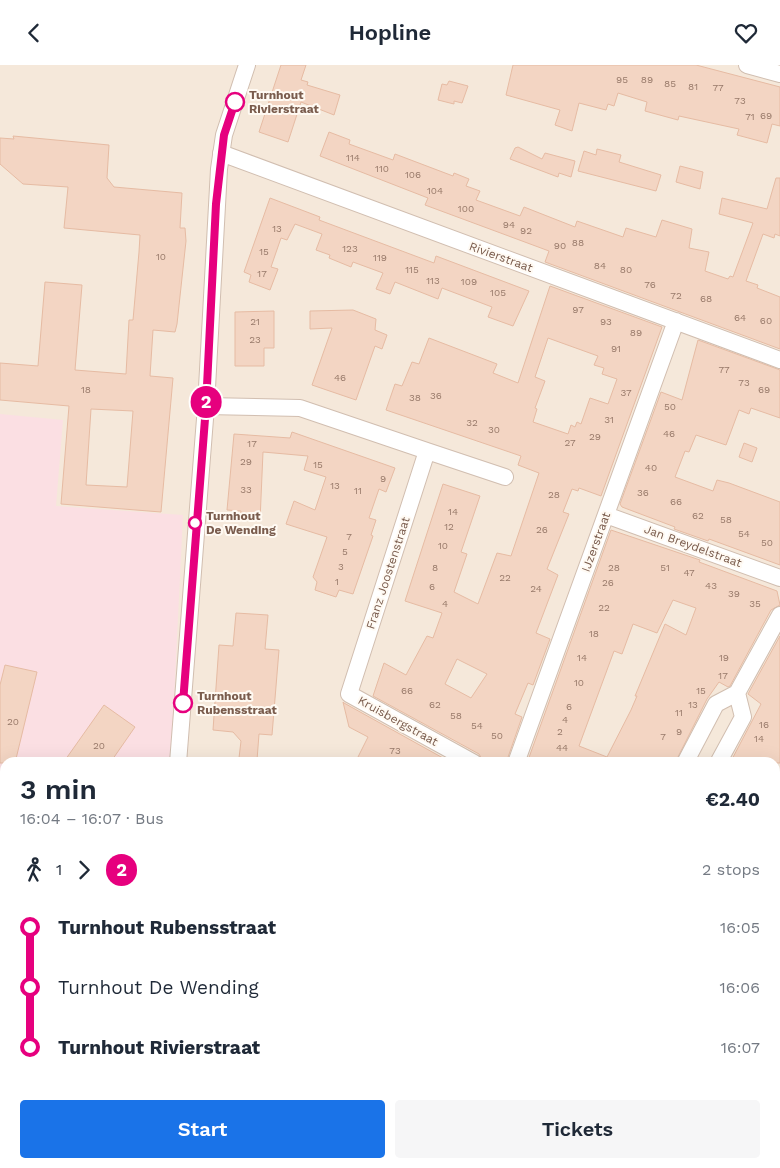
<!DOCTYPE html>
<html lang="en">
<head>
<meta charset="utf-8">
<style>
  body { margin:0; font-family:"Work Sans",sans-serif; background:#f6f6f7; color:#1f2937; height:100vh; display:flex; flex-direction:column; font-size:19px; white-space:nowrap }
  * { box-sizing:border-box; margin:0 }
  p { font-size:16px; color:#747a83 }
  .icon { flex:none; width:28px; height:28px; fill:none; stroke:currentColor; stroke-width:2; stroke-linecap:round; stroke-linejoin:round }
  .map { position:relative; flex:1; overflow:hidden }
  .panel { position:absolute; left:0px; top:692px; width:780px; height:411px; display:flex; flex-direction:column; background:#fff; border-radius:15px 15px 0 0; box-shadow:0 5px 20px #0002 }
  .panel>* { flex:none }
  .badge { padding:0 10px; border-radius:16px; font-size:18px; line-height:32px }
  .map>.badge { position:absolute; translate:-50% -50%; box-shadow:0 0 0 2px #fff }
  .legs { display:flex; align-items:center; gap:8px; height:55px; padding:0 20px; font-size:16px }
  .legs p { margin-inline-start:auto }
  .head { display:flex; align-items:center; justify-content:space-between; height:85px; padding:0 20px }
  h1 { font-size:28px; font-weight:600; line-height:38px }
  .action { display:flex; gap:10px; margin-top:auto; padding:10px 20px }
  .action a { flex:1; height:58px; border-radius:5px; background:#1a73e8; color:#fff; font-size:20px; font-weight:600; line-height:58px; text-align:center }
  .action a+a { background:#f6f6f7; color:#1f2937 }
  ul { padding:0 20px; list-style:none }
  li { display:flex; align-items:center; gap:18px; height:60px; font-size:19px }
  li i { display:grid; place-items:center; width:8px; height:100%; margin:0 6px; background:currentColor }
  li i::after { content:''; width:12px; height:12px; margin:-6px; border:4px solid; border-radius:50%; background:#fff }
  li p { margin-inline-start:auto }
  li:first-child i { background:linear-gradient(#0000 50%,currentColor 0) }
  li:last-child i { background:linear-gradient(currentColor 50%,#0000 0) }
  header { display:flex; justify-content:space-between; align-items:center; height:65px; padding:0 20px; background:#fff; font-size:22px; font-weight:600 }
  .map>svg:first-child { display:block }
  .residential { fill:#f5e8da; fill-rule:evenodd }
  .medical { fill:#fbdfe3 }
  .building { fill:#f3d5c3; stroke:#e6bba3; fill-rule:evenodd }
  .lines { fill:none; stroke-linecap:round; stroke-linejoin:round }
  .minor-casing { stroke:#d1beb0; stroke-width:18 }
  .minor { stroke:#fff; stroke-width:16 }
  .line-1-casing { stroke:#fff; stroke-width:11 }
  .line-1 { stroke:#e6007e; stroke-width:8 }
  .stop-1-dot { fill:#fff; stroke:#e6007e; stroke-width:2.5 }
  .labels { text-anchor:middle; stroke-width:4; stroke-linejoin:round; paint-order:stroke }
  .number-label { font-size:10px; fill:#987a6a }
  .stop-label { font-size:12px; font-weight:bold; fill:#7a5c4d; stroke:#fffaf3; text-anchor:start }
  .street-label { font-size:12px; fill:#7a5c4d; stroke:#fffaf3 }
</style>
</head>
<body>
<header><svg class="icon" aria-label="back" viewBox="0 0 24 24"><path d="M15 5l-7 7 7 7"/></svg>Hopline<svg class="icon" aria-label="heart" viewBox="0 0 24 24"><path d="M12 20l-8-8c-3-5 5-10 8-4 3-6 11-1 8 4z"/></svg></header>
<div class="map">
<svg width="780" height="1103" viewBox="0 0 780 1103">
  <rect width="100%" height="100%" fill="#fdf6ec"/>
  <path class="residential" d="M0,0H780V1103H0ZM5,698H775V1099H5Z"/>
  <path class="medical" d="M0,349L63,355L56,441L183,450L171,697L5,698V786L0,788Z"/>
  <path class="building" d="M281,0H306L301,15L308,17L307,20L340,30L334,50L301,37L288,77L259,67Z
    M513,0H696L780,22V61L772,59L767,78L737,70L739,64L679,51L678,55L645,46L647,37L618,28L614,41L608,39L606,45L579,38L572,66L555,60L560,45L506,30Z
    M449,16L468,21L462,38L454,36V39L438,35L442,19L447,20Z
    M329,67L350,75L349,79L393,95L395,89L453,111L454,108L469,114L466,121L480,126L476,135L520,151L524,142L575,162L577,156L623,172L626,163L656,172L662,155L692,164L689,183L709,187L705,206L728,214L730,211L733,212L753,158L719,149L722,133L767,144L776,113H780V171L775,169L774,173L763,169L746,216L758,220L757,223L780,232V284L545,197L549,186L425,140L428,133L320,91Z
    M13,71L109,80L107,113L114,122L182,128L180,163H185L186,176L177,259L175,267L153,265L150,311L173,313L161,447L61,439L69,341L0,335V298L38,301L45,217L82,220L75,305L126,309L129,255H133L139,187L140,170L64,163L68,122L23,119L0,99V73L14,74ZM91,344L133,346L127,422L86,420Z
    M518,82L542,94L545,88L575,96L571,112L559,108L558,112L510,94L515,83Z
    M597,84L621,90L619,97L661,110L656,126L578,106L584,86L596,90Z
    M680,101L703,107L700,124L676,117Z
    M270,133L320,152L319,155L434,198L436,191L529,226L513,261L488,252L492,242L442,223L438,234L395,217L390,229L376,224L383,208L353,197L351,202L329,193L330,190L316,185L322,169L295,159L287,175L281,173L271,202L278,204L270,225L249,217L251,210L244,207Z
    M550,221L662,262L601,431L579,423L578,426L572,424L563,447L569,449L547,504L558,510L536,568L550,574L533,620L528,618L515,649L522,652L506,698H484L479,689L373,631L384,598L406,610L427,571L433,573L442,548L405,536L443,419L480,431L461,487L467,489L454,527L478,539L497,488L511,491L539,408L518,400L521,391L386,345L395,319L402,321L412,297L419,299L429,273L497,299L493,308L518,318ZM548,273L598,291L594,300L604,303L602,309L617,314L608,339L590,333L581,359L577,357L575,362L571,360L568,369L533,357L537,344L535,343L545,316L535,312ZM457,594L487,609L471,633L445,619Z
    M353,245L376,254L375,265L387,270L382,284L375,281L356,335L312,320L332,263L310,264V246Z
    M274,246V283H264V301H235V247Z
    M698,275L780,305V353L751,343L749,349L739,345L726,380L696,370L689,387L685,386L675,412L713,426L717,415L729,418L780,437V500L709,474L708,476L674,464L675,462L622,442L620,439L661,327L682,335Z
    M292,367L395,403L386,427L379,424L369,453L376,455L371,470L373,471L353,529L339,525L336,532L315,525L317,517L313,512L327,472L286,459L294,436L315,445L326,412L304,405L308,391L263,387L260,456L240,455L241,446L227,445L234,369L290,373Z
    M744,378L757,383L752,397L739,392Z
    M611,465L700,495L699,497L777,526L780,540L771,545L730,621L728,622L719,617L707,634L675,698H626L609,693L619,698H527ZM673,535L696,543L686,570L665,559L635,631H637L631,645L607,692L579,681L614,586L622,589L633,559L657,568Z
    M236,548L268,550L265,584L279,585L272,670L259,669L257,695L239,693L241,676L233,667L213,665L219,580L233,581Z
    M780,571V698H730L761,639L748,629Z
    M5,600L37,607L15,698H0V620Z
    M343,637L344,638L452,698H355L368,672L349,662Z
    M104,640L135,662L110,698H63Z"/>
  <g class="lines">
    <defs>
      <path id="minor" d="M747,0L780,9
        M221,88L780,295
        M206,341L300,343L427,386L349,629L474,698
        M427,386L505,412
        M606,450L780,513
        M178,698L206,341L219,104L224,70L247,0
        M516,698L676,256
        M685,698L716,639L737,628L780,550
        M718,698L743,652L737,628
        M775,859L780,862
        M0,960L5,953
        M775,1051L780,1054
        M737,1103L740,1099"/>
    </defs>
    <use href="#minor" class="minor-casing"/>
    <use href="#minor" class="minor"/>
  </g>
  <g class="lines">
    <defs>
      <path id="line-1" d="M183,638L206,341L216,139L224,70L235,37"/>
    </defs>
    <use href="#line-1" class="line-1-casing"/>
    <use href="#line-1" class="line-1"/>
  </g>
  <g class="stop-1-dot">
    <circle cx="235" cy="37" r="9"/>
    <circle cx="195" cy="458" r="6"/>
    <circle cx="183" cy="638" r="9"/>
  </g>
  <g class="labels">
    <g class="number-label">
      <text x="622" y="18">95</text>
      <text x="647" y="18">89</text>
      <text x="670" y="22">85</text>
      <text x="693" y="25">81</text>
      <text x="718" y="26">77</text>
      <text x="740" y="39">73</text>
      <text x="766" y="54">69</text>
      <text x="750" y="55">71</text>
      <text x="353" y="96">114</text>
      <text x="382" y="107">110</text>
      <text x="413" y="113">106</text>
      <text x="435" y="129">104</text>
      <text x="466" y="147">100</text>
      <text x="509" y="163">94</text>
      <text x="277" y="167">13</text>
      <text x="526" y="169">92</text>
      <text x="578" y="181">88</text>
      <text x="560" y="184">90</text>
      <text x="350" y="187">123</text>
      <text x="264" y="190">15</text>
      <text x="161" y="195">10</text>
      <text x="380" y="196">119</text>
      <text x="600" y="204">84</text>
      <text x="412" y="208">115</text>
      <text x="626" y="208">80</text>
      <text x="262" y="212">17</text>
      <text x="433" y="219">113</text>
      <text x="469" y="220">109</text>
      <text x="650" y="223">76</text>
      <text x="498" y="231">105</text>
      <text x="676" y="234">72</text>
      <text x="706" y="237">68</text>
      <text x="578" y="248">97</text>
      <text x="740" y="256">64</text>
      <text x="766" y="259">60</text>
      <text x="255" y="260">21</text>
      <text x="606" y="260">93</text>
      <text x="636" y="271">89</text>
      <text x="255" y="278">23</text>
      <text x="616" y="287">91</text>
      <text x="724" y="308">77</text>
      <text x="340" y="316">46</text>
      <text x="744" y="321">73</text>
      <text x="86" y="328">18</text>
      <text x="764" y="328">69</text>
      <text x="626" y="331">37</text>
      <text x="436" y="334">36</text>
      <text x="415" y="336">38</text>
      <text x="670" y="345">50</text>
      <text x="609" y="358">31</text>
      <text x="472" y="361">32</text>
      <text x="494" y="368">30</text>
      <text x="669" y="372">46</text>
      <text x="595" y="375">29</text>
      <text x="570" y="381">27</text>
      <text x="252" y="382">17</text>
      <text x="246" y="400">29</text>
      <text x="318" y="403">15</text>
      <text x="651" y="406">40</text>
      <text x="383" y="417">9</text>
      <text x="335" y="424">13</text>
      <text x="246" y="428">33</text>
      <text x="358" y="429">11</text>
      <text x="643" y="431">36</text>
      <text x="554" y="433">28</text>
      <text x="676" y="440">66</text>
      <text x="453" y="450">14</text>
      <text x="698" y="454">62</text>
      <text x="726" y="458">58</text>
      <text x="449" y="465">12</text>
      <text x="542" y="468">26</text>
      <text x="744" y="472">54</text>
      <text x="349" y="475">7</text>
      <text x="767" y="481">50</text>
      <text x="443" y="484">10</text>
      <text x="345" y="490">5</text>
      <text x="341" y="505">3</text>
      <text x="435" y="506">8</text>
      <text x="614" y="506">28</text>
      <text x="665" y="506">51</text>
      <text x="689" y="511">47</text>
      <text x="505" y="516">22</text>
      <text x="337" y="520">1</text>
      <text x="608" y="521">26</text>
      <text x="711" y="524">43</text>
      <text x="432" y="525">6</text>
      <text x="536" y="527">24</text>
      <text x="734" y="532">39</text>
      <text x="445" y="542">4</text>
      <text x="755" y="542">35</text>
      <text x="604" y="546">22</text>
      <text x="594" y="572">18</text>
      <text x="582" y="596">14</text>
      <text x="724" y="596">19</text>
      <text x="723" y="614">17</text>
      <text x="579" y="621">10</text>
      <text x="407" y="629">66</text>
      <text x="701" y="629">15</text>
      <text x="435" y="643">62</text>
      <text x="693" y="643">13</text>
      <text x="569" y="645">6</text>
      <text x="679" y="651">11</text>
      <text x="456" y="654">58</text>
      <text x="565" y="658">4</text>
      <text x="13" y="660">20</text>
      <text x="764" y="663">16</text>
      <text x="477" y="664">54</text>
      <text x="560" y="670">2</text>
      <text x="679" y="670">9</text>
      <text x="497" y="674">50</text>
      <text x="663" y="675">7</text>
      <text x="759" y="677">14</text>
      <text x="99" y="684">20</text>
      <text x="562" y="686">44</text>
      <text x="395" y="689">73</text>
    </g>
    <g class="stop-label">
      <text x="249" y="34">Turnhout<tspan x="249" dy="14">Rivierstraat</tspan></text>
      <text x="206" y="455">Turnhout<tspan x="206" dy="14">De Wending</tspan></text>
      <text x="197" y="635">Turnhout<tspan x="197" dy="14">Rubensstraat</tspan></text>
    </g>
    <g class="street-label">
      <text transform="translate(501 192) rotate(20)" y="4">Rivierstraat</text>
      <text transform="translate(596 477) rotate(-70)" y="4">IJzerstraat</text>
      <text transform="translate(693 481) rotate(20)" y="4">Jan Breydelstraat</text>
      <text transform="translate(388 508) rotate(-72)" y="4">Franz Joostenstraat</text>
      <text transform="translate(398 656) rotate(29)" y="4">Kruisbergstraat</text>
    </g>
  </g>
</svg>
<b class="badge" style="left:206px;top:337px;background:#e6007e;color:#fff">2</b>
<section class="panel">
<div class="head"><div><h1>3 min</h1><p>16:04 – 16:07 · Bus</p></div><b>€2.40</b></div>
<div class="legs"><svg class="icon" aria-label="walk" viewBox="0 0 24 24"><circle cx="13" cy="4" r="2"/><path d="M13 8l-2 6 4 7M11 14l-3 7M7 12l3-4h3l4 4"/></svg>1<svg class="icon" aria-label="forward" viewBox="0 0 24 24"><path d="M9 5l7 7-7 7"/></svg><b class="badge" style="background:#e6007e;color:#fff">2</b><p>2 stops</p></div>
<ul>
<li><i style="color:#e6007e"></i><b>Turnhout Rubensstraat</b><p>16:05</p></li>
<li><i style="color:#e6007e"></i><span>Turnhout De Wending</span><p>16:06</p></li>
<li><i style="color:#e6007e"></i><b>Turnhout Rivierstraat</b><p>16:07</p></li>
</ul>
<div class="action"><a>Start</a><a>Tickets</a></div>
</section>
</div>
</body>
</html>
